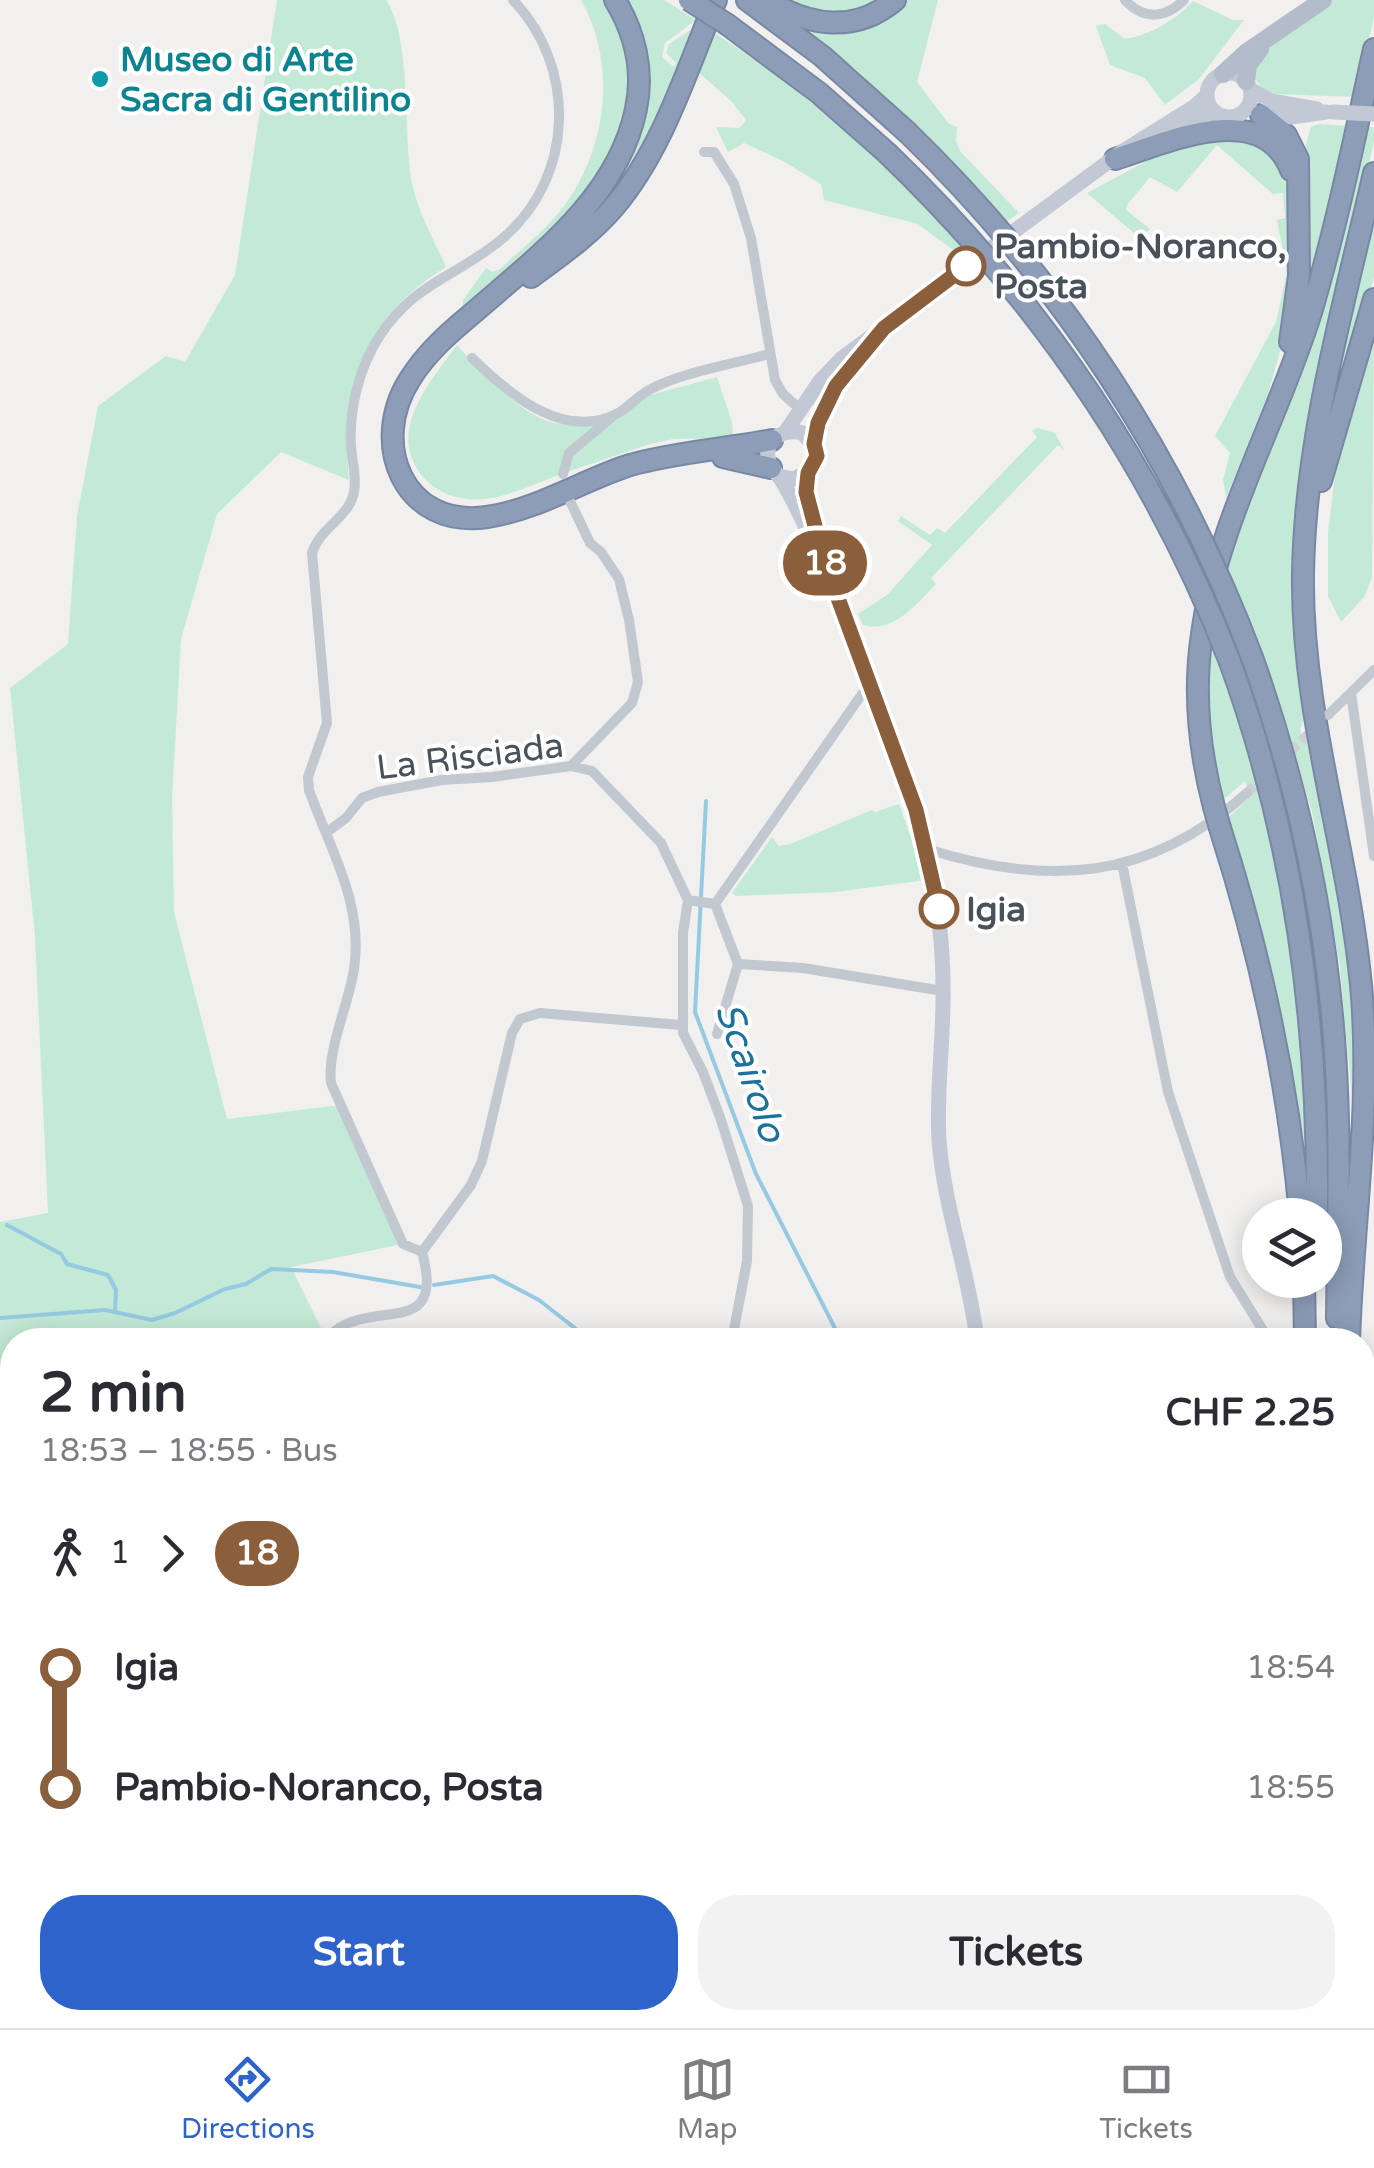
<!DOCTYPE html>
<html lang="en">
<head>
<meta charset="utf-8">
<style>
  body { margin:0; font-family:"Varela Round",sans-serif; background:#f2f2f3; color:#2b2b33; height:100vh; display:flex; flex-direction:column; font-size:38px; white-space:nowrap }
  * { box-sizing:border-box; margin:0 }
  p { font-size:32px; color:#7c7c81 }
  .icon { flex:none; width:55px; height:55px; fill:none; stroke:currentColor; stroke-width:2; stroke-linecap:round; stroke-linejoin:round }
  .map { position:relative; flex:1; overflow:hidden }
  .details { position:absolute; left:0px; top:1328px; width:1375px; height:702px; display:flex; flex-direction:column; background:#fff; border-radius:40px 40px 0 0; box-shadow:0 5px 25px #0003 }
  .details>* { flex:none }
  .badge { padding:0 20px; border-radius:32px; font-size:35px; line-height:65px }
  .controls { position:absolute; left:1242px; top:1198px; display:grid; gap:20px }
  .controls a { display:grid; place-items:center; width:100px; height:100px; border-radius:50%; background:#fff; box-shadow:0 5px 25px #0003; font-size:50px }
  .map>.badge { position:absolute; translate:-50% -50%; box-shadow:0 0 0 5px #fff }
  .legs { display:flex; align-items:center; gap:15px; height:110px; padding:0 40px; font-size:32px }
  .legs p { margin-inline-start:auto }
  .overview { display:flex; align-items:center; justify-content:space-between; height:170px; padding:0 40px }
  h1 { font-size:55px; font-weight:800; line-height:75px }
  .cta { display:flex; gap:20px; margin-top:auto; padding:20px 40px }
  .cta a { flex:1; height:115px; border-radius:40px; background:#2f63cc; color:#fff; font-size:40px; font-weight:800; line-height:115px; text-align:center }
  .cta a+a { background:#f2f2f3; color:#2b2b33 }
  ul { padding:0 40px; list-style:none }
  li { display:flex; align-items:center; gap:35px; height:120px; font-size:38px }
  li i { display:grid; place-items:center; width:15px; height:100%; margin:0 12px; background:currentColor }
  li i::after { content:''; width:25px; height:25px; margin:-12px; border:8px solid; border-radius:50%; background:#fff }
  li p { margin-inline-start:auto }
  li:first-child i { background:linear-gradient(#0000 50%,currentColor 0) }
  li:last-child i { background:linear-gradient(currentColor 50%,#0000 0) }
  .dock { display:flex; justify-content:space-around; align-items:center; height:140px; border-top:2px solid #e1e1e2; background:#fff; font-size:28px; color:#7c7c81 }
  .dock a { display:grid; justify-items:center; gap:5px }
  .dock .active { color:#2f63cc }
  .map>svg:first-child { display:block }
  .green { fill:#c3ead6 }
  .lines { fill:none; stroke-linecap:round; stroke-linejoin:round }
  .stream { stroke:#95cae2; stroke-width:4 }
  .street-tunnel { stroke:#cfd0d1; stroke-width:10; stroke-dasharray:10 5; stroke-linecap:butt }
  .highway-casing { stroke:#7888a4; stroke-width:24 }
  .street { stroke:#c1c8cf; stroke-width:10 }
  .secondary { stroke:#c2c9d4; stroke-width:15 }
  .primary { stroke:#b2bccb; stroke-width:18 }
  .highway { stroke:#8d9db8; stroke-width:20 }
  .highway-bridge-casing { stroke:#7888a4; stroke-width:24; stroke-linecap:butt }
  .secondary-bridge { stroke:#c2c9d4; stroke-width:15 }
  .highway-bridge { stroke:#8d9db8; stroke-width:20 }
  .line-1-casing { stroke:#fff; stroke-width:22 }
  .line-1 { stroke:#8b5e3c; stroke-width:15 }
  .culture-dot { fill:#0f9aa8; stroke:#fff; stroke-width:4 }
  .stop-1-dot { fill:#fff; stroke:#8b5e3c; stroke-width:5 }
  .labels { text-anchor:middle; stroke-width:8; stroke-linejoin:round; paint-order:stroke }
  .culture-label { font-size:35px; font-weight:bold; fill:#0d838f; stroke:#fff; text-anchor:start }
  .stop-label { font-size:35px; font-weight:bold; fill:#49515a; stroke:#fff; text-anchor:start }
  .street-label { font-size:35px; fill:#49515a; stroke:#fff }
  .water-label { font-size:38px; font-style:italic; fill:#1d729a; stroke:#fff }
</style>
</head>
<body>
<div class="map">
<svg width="1374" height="2028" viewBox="0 0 1374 2028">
  <rect width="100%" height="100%" fill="#f1f0ef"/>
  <path class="green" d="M277,0H386C413,40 402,138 413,187C419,214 435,242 446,267C363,318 340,386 349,480L281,452L217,514L181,639L172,798L174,912L227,1119L340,1105L403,1244L291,1267L323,1332L332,1340H12V1406L0,1404V1222L48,1213L35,937L10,688L68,644L77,516L98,406L166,356L185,362L235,275Z
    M581,0H606C683,133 555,230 463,307V300L486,268L493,272L500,269C520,250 543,232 561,210C607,151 618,65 581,0Z
    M624,0H664L696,20L665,43L662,57L674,67L676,63L666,53L669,44L698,25L651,136L616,194L576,234L637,135Z
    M783,0H881C840,19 824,15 783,0Z
    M902,0H938L917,82L949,124L957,127L956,141L960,151L1019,213L1006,222L859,72L796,22L809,25Z
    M1333,0H1374V18L1355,97L1274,94L1264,90L1254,78L1258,56Z
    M1193,1L1233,20H1244L1199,79L1165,105L1145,78L1110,65L1096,26L1105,24L1125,39C1151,35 1175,20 1193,1Z
    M712,31C779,75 842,125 901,179C923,201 946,221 964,247L957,253L918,224L824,200L821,184L781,160L744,143L728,152L716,127L740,128L746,120L732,102L696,70Z
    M1318,124L1350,126L1303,317V155L1311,127Z
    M1364,127H1374V141L1315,403L1306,715L1300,729L1304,744L1308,740L1312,747L1347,930L1355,1029L1353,1109L1340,967L1313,816L1283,711L1226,566L1300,377Z
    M1216,134L1264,143L1288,176L1292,242L1286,330L1268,394L1226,498L1223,480L1230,453L1215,436L1276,322L1287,272L1277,220L1285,218L1283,193L1273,194L1217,145L1177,192L1150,177L1127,205L1126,210L1150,229L1141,239L1087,193L1156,156Z
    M1374,206V278L1329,427L1330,402Z
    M1374,323L1372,577L1364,597L1341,622L1328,596V532L1340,436Z
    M457,345C478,369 517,410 547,421C563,427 585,423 602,421L565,451L558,475C535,484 510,496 485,499C464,501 442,496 427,481C382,436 429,383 457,345Z
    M717,377L732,422L733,438L673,439L650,444L567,472L577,449L643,397Z
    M1038,428L1055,433L1064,450L1058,445L931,578L936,584C917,603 894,634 863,625L858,614L887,595L932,545L898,521L901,516L930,535L937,528L945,533L1037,437L1032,431Z
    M1210,639C1272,804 1306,984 1306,1159L1283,1032L1226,820L1250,797L1245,781L1221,802L1206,723Z
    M899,804L926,880L835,892L736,896L732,893L772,837L779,846L790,844L872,810L875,812Z
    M189,2018H306L302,2028H197Z
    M379,2018H509L512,2028H382Z
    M710,2018H932L934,2028H715Z"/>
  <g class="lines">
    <path class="stream" d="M706,801L695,1012L756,1174L841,1340
      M7,1225L61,1254L67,1264L108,1275L116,1290L115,1312
      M434,1285L493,1276L539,1300L590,1340
      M0,1318L105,1310L152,1320L175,1313L225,1289L246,1284L271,1269L333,1272L420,1287
      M930,2018L934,2028"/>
    <path class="street-tunnel" d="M1247,793L1315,728"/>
    <defs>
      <path id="highway" d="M615,0C635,33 644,71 636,109C618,198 537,257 473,313C449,333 427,352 410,379C369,443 403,529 487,517C537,510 583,480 630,465C676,452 726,449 772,440
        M747,0L822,56L907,132
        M767,0C808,26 855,34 895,0
        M728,25L819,93L887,153
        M1261,115L1286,135L1298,159L1299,276L1290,342
        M1115,159C1167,143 1262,97 1291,170
        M531,277C561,255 590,235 614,207C663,149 687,69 716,0
        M723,457L771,468
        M1321,481L1374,299
        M1253,660C1298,787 1326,918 1335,1052C1341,1141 1338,1230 1337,1318
        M1230,662C1295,841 1319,1025 1317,1215
        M1214,807C1199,750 1193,693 1202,634C1217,523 1280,415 1312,309C1337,224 1355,136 1374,49
        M1220,828C1261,956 1288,1080 1300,1215
        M1304,1280L1305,1340
        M1349,1340C1353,1222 1372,1104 1361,985C1348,847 1301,714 1303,574C1305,438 1344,305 1374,173
        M1362,1754L1374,1822
        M1362,1878L1374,1934"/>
    </defs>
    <use href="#highway" class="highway-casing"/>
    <path class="street" d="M1125,0C1143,20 1165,19 1184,0
      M704,152H714L734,184L751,238L775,380L783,394L802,411
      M472,358C509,394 565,443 620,412C631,405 639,395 651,389C683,372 733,364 769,354
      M563,474L569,453L612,417
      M570,501L590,543L601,552L619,579L629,620L638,682L632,703L571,766
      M1351,693L1374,856
      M1328,715L1374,670
      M327,832L346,818L362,798L378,792L442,780L492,777L571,766L592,771L661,843L688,900
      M927,849C1048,887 1149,881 1247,793
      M1122,863L1168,1092L1230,1277L1269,1340
      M688,900L683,933V1033L703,1072L721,1120L748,1206L747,1261L732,1340
      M688,900L715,904
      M715,904L869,684
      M715,904L738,964L717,1034
      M738,964L803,968L943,991
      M422,1252L403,1244L331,1083C327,1049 349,1004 354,969C364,904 330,849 309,790L308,777L327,723L312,553C320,527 349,518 354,492C357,477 352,461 351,446C349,409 359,368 379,337C414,282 459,276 503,238C575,177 577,67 513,0
      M422,1252L471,1185L482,1161L512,1033L520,1019L540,1013L681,1025
      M333,1340L335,1331C376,1299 446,1339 422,1252
      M0,1563L12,1573
      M0,1589L12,1572
      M0,1916L12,1964
      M27,2018L29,2028
      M637,2018L643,2028
      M701,2018L706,2028
      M1036,2028L1051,2018"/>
    <path class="secondary" d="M1207 95a22 22 0 1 1 44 0a22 22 0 1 1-44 0Z
      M1250,89L1271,101L1317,109
      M1260,115L1291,117L1326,112
      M1175,127L1215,112
      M786,431L820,381L842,358L1123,151L1195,106L1207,95
      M814,444L829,399L869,347
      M808,473C800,534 864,670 888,731C921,815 943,898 943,988C944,1039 936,1089 939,1140C944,1208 969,1272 977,1340
      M779,476L794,479L813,469L816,450L803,433C784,428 762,439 769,462C771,469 778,474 782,481C792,497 799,514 808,531
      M1251,2018L1256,2028"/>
    <path class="primary" d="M1223,74L1247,52L1323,0
      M1246,81L1248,65L1260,49"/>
    <use href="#highway" class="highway"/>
    <defs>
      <path id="highway-bridge" d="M689,0L728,25
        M907,132C1061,281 1178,460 1253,660
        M887,153C1038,298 1154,467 1230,662
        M1214,807L1220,828"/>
    </defs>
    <use href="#highway-bridge" class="highway-bridge-casing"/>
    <path class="secondary-bridge" d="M1333,112L1374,114"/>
    <use href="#highway-bridge" class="highway-bridge"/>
  </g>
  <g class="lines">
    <defs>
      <path id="line-1" d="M939,909L916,810L824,560L806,492L808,473L817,456L814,444L818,423L836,386L884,328L966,266"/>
    </defs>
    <use href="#line-1" class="line-1-casing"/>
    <use href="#line-1" class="line-1"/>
  </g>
  <circle class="culture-dot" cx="100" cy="79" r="10"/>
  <g class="stop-1-dot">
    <circle cx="966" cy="266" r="18"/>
    <circle cx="939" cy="909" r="18"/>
  </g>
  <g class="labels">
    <g class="culture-label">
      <text x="120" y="71">Museo di Arte<tspan x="120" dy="40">Sacra di Gentilino</tspan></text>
    </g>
    <g class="stop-label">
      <text x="994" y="258">Pambio-Noranco,<tspan x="994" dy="40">Posta</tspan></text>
      <text x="966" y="921">Igia</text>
    </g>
    <g class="street-label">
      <text transform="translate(470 756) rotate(-7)" y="12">La Risciada</text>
    </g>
    <g class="water-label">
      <text transform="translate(751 1072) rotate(71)" y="13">Scairolo</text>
    </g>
  </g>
</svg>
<div class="controls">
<a><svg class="icon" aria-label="layers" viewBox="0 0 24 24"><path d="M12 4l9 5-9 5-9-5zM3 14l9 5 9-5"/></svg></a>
</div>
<b class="badge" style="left:825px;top:563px;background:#8b5e3c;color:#fff">18</b>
<section class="details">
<div class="overview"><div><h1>2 min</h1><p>18:53 – 18:55 · Bus</p></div><b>CHF 2.25</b></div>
<div class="legs"><svg class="icon" aria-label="walk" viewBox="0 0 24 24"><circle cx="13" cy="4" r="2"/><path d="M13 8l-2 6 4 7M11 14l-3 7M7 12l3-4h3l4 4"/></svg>1<svg class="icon" aria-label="forward" viewBox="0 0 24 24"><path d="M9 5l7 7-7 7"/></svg><b class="badge" style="background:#8b5e3c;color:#fff">18</b></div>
<ul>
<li><i style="color:#8b5e3c"></i><b>Igia</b><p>18:54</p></li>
<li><i style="color:#8b5e3c"></i><b>Pambio-Noranco, Posta</b><p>18:55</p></li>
</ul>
<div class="cta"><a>Start</a><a>Tickets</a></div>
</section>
</div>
<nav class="dock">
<a class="active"><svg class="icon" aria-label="directions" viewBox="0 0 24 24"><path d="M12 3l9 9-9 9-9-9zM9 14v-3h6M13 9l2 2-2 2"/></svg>Directions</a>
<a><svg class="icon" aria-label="map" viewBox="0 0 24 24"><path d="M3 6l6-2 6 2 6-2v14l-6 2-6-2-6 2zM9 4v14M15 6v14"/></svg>Map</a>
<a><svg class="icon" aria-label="tickets" viewBox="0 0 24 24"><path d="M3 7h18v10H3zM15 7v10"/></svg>Tickets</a>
</nav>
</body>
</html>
